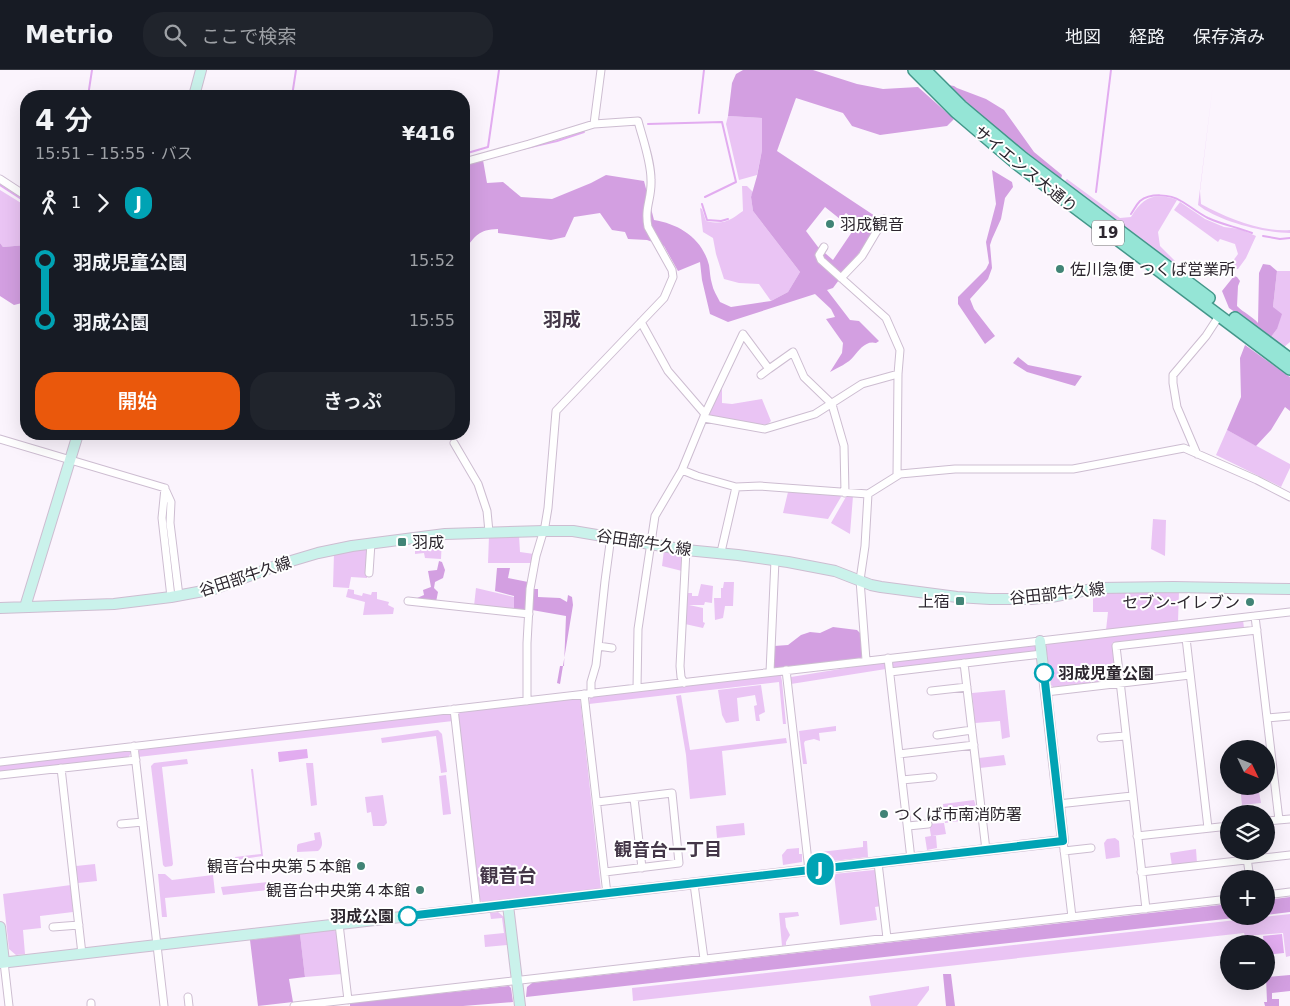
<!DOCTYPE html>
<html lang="ja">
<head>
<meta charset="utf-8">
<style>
  body { margin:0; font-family:"DejaVu Sans","Noto Sans JP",sans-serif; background:#20242c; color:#f1f3f6; height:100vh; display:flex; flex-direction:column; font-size:19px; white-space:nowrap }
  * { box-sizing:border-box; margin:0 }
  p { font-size:16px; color:#9ea1a6 }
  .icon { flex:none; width:28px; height:28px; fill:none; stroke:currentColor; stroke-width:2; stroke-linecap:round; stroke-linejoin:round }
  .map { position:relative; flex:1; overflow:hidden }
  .side { position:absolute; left:20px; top:20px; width:450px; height:350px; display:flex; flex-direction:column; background:#171b24; border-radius:20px; box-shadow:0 5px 20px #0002 }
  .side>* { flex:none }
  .badge { padding:0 10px; border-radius:16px; font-size:18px; line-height:32px }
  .needle { width:32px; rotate:133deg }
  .controls { position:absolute; left:1220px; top:670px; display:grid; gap:10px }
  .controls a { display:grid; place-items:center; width:55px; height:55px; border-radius:50%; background:#171b24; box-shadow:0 5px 20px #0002; font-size:25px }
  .map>.badge { position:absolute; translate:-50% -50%; box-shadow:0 0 0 2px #fff }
  .legs { display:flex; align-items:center; gap:8px; height:55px; padding:0 15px; font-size:16px }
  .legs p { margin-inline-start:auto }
  .headline { display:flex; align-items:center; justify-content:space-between; height:85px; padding:0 15px }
  h1 { font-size:28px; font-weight:600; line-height:38px }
  .primary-button { display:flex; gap:10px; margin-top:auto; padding:10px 15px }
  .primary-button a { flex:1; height:58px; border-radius:20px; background:#ea580c; color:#fff; font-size:20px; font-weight:600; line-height:58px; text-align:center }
  .primary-button a+a { background:#20242c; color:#f1f3f6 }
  ul { padding:0 15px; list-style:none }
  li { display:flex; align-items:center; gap:18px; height:60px; font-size:19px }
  li i { display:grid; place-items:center; width:8px; height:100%; margin:0 6px; background:currentColor }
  li i::after { content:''; width:12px; height:12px; margin:-6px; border:4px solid; border-radius:50%; background:#171b24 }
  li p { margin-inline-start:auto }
  li:first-child i { background:linear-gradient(#0000 50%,currentColor 0) }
  li:last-child i { background:linear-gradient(currentColor 50%,#0000 0) }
  header { display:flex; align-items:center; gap:30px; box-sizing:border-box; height:70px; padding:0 25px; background:#171b24; border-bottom:1px solid #363941 }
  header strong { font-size:24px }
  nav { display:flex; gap:28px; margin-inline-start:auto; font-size:18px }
  .search { width:350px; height:45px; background:#20242c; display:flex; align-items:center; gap:12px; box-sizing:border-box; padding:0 18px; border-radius:20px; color:#9ea1a6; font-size:19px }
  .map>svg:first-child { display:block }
  .green { fill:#eac4f4 }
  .forest { fill:#d39fe1; fill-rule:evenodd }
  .water { fill:#e2acf0 }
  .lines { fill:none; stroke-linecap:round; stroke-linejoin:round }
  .stream { stroke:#e2acf0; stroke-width:2 }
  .street-casing { stroke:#cdbdd1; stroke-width:9 }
  .secondary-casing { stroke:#cdbdd1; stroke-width:12 }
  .primary-casing { stroke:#43978a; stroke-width:14 }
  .street { stroke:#fff; stroke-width:7 }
  .secondary { stroke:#caf2eb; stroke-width:10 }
  .primary { stroke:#95e5d6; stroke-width:11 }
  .line-1-casing { stroke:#fff; stroke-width:11 }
  .line-1 { stroke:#00a3b4; stroke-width:8 }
  .poi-dot { fill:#418476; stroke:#fff; stroke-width:2 }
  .stop-1-dot { fill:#fff; stroke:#00a3b4; stroke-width:2.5 }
  .labels { text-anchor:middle; stroke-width:4; stroke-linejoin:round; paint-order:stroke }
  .shield { fill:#fff; stroke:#6c686d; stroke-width:1 }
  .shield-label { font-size:15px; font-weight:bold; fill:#2d272f }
  .street-label { font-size:16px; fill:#2d272f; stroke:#fff }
  .poi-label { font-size:16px; fill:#2d272f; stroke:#fff; text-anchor:start }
  .stop-label { font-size:16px; font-weight:bold; fill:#2d272f; stroke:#fff; text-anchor:start }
  .neighbourhood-label { font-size:18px; font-weight:bold; fill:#443748; stroke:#fff }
  .quarter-label { font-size:19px; font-weight:bold; fill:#443748; stroke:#fff }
</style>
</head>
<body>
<header>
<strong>Metrio</strong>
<div class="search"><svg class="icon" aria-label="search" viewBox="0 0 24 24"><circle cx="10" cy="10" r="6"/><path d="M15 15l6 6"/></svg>ここで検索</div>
<nav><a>地図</a><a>経路</a><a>保存済み</a></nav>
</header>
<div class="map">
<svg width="1290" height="936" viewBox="0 0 1290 936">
  <rect width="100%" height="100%" fill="#fbf4fd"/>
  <path class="green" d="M1213,14L1200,121L1201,134C1227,148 1260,162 1290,160V163C1264,163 1218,151 1198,135Z
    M728,46L762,48V80L757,105L739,110L726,54Z
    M1067,109L1120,148L1131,147C1143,127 1155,122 1177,130L1158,162L1160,176L1189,205L1063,113Z
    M742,116H747L753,122L751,127L753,141L800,202L788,222L771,231L759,214L739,213L724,209L716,184L713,168L703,162L700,138L702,139L706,151C724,155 729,151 743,141Z
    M0,120L26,136V175L3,177L0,173Z
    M1180,132L1205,149L1224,157L1240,159L1256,166L1246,188L1238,199H1227L1238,184L1235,174L1220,169L1218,172L1174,140Z
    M1277,201H1290V272L1284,277L1271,267L1277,259L1273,237Z
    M722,313V333L732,334L762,329L771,351L768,354L761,355L709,345Z
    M1227,360L1290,394V398L1281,417L1216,385Z
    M788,422L840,425L841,427L828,449L783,443Z
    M847,425L853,426L850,464L831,453Z
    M1153,449L1166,450L1165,486L1151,479Z
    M519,465L520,482L534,484L532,493H488L489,466Z
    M442,467L441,489L425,488L424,483L415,484V471Z
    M370,477L367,508L351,507L349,518L333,517L334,483Z
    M664,480L683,484L682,501L662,496Z
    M724,512H734L733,536H725L723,548L715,550L714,528H721V518H723Z
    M701,514L713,516L712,533L705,532L704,535H689L703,538V552L705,553L703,558L685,554L686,523H692V526H698Z
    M476,518L514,527V539L474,536Z
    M348,519L354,520V524L362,526L363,523L371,525L372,522H377V529L389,532L388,535L394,538L393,544L363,545L365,532L346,527Z
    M1179,521L1178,552L1106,560L1108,542H1093V522Z
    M1243,550L1244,558L1112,573L1116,608L1114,611L1053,617L1051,615L1046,576L1049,573Z
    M1033,574L1035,576V581L1033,582L895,599L891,596L894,591Z
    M883,592L886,594V599L791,614V607Z
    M779,604L781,606L782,611L786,654H783L779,612L589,634L590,626Z
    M761,615L765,642L759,645L760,651H756L754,636L757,635L755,625L737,628L739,651L726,653L722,645L718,620Z
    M1005,620L1010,667L1002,669L1000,651L975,653L972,623Z
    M681,625L690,680L786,668L787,673L722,681L726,725L690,729L686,685L676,626Z
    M580,628L601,819L482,832L480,830L458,645L461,641Z
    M449,642L452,645L453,651L138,687L137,681L140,678Z
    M836,656V661L819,663L820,671L814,669L805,671L804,673L807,694H803L799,661Z
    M438,660L442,664L447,702L441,703L436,666L382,673L381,668Z
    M128,679L131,682L129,687L0,702V694Z
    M1004,685L1006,695L980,698L979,688Z
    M187,689L188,694L162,697L173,794L172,796L165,797L163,795L151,696L154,693Z
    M306,693H313L317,735L311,736Z
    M251,699H253L263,786L236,790L235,787L261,784Z
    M446,705L451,744L443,745L439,706Z
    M1240,716H1258L1261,733L1242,735Z
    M383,725L387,753L384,756H373L371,742L367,743L365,727Z
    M974,730L978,742H973V739H970L969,735L960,737L961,747L973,746L976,749L945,753L943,734Z
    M744,753L745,765L717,768L716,756Z
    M944,753L946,764L932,766H936L937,778L927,780L925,767L931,766L929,754Z
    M320,762C321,769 325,776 318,781L297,782V776L298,774L315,770L314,763Z
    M1115,768L1119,771L1120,787L1106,789L1104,773L1107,769Z
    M863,771H867L868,787L816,793L813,791L812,783L863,777Z
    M799,778V784H802V792L783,795L782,785L787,779Z
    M1196,779L1197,793L1172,796L1170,783Z
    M95,794L97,811L78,813L76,796Z
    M874,800L877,801L881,836L875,837L877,850L840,855L834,804Z
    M158,804H165L172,810L213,805L215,823L165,828L167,847H162Z
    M278,811L279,817L277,819L223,825L221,817Z
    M71,815L73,842L40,846L41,858L23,860L25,884L16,885L9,879L3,824Z
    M498,842L504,847L507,875L485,877L484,865L504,863L502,848L491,849L490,843Z
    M798,842L799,846L785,848L786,857L790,865L786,872V875L782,876L779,843Z
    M1290,844V886L1286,887L1283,863L1245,866L1244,863L633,931L632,918Z
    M334,860L337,863L342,904L305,907L300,864Z
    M929,916V920L917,936H871L869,926Z"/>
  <path class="forest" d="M743,0H813L857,14L883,19L918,17L954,49L947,56L880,65L852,56L843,43L796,28L777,81L878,148L876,160L833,218L827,220L850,250L859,251L879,271L876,273C866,270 859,280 854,286C849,293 837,298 830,302L842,283L843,273L826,249L835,247L831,239L815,224L728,252L710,244L702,210L700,192L678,201L664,176L647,170L628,169L625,162L612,160L600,143L574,147L565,167L551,170L498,163V159C478,160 476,165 464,181V95L483,90L487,113L503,112L521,127L552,129L591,113L606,105L644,111L654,150C679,154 702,168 709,195C710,201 710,208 712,214C713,220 717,226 720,232L731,237L771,231L788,222L800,202L753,141L751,127L757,106L762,80V48L728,46L732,13L736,4ZM825,137L840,149L846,143L858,153L833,190L818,177L806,161Z
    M948,15L954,16L957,18L986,29L1004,40L1034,82L1062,105L1061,109L995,58Z
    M992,100L1012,112L1013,117L1005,128L1001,149L992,169L990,175L992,198L988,209L970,229L974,239L995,266L985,274L958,234V227L986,199L989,193L986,172L996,134Z
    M0,173L3,177L26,175V232L14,235L0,226Z
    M1263,194L1270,195L1277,201L1273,237L1282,244L1277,259L1271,267L1229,238L1222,221L1234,206L1237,207L1240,211L1238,216L1237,236C1244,243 1252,246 1258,253L1259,203Z
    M1245,275L1290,307V341L1285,337L1271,360L1256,376L1227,360L1241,327L1240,288Z
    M1018,287L1028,295L1082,306L1075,316L1027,302L1013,293Z
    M439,491L442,492L445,500L443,508L435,512L434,518L438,522L436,532L417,530V528L424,525L423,520L431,517L428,501L437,500Z
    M497,498H510L508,508L528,512L527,541L514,539V526L495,521Z
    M532,519H538V527L560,528L567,532L568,525L572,527L573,535L560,614L557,613L560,596H564L566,546L532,540Z
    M833,557L857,560L861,564L863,585L860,589L772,598L774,576L788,575L801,565L810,562L820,563Z
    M1290,827V842L1266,845V830Z
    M1229,834V846H1252L526,927L527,917L532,913Z
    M300,864L305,907L289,909L293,932L258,936L250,870Z
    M943,904H951L955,936H946Z
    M1290,905V921L1272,923V929H1279V936H1265L1264,932H1267L1266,907Z
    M509,916L511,918L513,932L463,936H350V933Z"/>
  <path class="water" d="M307,679L308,688L279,692L278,682Z
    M1282,864L1284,883L1266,885V874H1264L1263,866Z"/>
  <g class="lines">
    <path class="stream" d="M88,26L92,0
      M292,26L296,0
      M699,43L704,0
      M648,54L722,52L736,112L705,127
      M522,79L557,71L584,62
      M464,84L488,77L499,0
      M0,115L26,132
      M1096,122L1111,0
      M702,134L707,150L721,151L728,149
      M1131,144C1134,140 1136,135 1140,131C1150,123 1170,124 1181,131C1190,136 1198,143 1208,148C1223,155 1237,157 1252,163
      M1263,166L1280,169L1290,168"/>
    <defs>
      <path id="street" d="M594,54L601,0
        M464,92L529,74L594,54L638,51C643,70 651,91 651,110C652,129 644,137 648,157L672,200L673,207L664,228L556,341L548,438L545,456L536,486L530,519L527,573V631
        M0,109L26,126
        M824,177L819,185L821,190L886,248L900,280L898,304L897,405
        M841,208L862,186L884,149
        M641,252L668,301L705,344
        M761,305L769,299
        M704,348L765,359L815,344L862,314L898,304
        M0,369L165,418
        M454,373L478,414L487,441L489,462
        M1197,384L1177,337L1173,313V305L1206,266L1219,246
        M682,400L697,406L736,417L760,416L868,424
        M165,418L162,448L171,527
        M166,421L171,432L170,453L179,526
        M721,482L736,417
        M369,503L371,473
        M408,531L529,544
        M1255,546L1279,750
        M1186,568L1208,758
        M598,576L612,578
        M888,588L911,789
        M866,590L860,510L865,476L868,424L900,404L955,399H1073L1184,378L1257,410L1290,427
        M964,593L986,780
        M786,600L809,800
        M770,602L775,490
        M890,602L1042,584
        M684,613L681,607L680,596L686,480
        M637,618L638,559L655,446L682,400L705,344L743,264L769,299L793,282L804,307L832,334L833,338L844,376L845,423
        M931,621L967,617
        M1046,622L1190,605
        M584,624L607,824
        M591,624V612L596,595L605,511L611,466
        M454,639L477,839
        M1267,648L1290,646
        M937,665L972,660
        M1101,668L1125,666
        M134,676L164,936
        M899,684L974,675
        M0,692L1290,542
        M61,698L82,884
        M0,705L136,690
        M902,710L933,707
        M634,728L642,798
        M597,732L672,723L679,793L605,802
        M1058,734L1132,726
        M1266,751L1290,749
        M121,754L143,752
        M908,756L928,754
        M1137,766L1229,756
        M1063,771L1072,847
        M1064,781L1091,778
        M1246,781L1250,809
        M878,793L887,868
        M1141,802L1290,785
        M694,814L704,889
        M1266,825L1290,822
        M1146,839L1116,576L1257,560
        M339,854L348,930
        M53,857L79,855
        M4,892L9,936
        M188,927L189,936
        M91,933V936
        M294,936L1229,829"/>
      <path id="secondary" d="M194,26L201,0
        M25,537L78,364
        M0,538L114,534L171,527L214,519L281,494L318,483L352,476L445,464L544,461H573L686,480L738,485L788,492L835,501L871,515L881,517L957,527L990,529H1031L1051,527L1098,518L1173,517L1290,519
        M508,835L520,936
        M0,857L4,892
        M0,893L1063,771L1040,571"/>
      <path id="primary" d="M914,0L956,42L1017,94L1290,299
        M925,0L961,36L1023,88L1209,228
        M1235,248L1290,289"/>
    </defs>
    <use href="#street" class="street-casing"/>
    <use href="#secondary" class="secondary-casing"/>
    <use href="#primary" class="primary-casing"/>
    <use href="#street" class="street"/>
    <use href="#secondary" class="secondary"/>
    <use href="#primary" class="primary"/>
  </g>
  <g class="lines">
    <defs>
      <path id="line-1" d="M408,846L1063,771L1044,603"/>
    </defs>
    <use href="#line-1" class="line-1-casing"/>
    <use href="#line-1" class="line-1"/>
  </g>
  <g class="poi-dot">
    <circle cx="830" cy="154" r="5"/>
    <circle cx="1060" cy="199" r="5"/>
    <rect x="397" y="467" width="10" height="10" rx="2.5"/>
    <rect x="955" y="526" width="10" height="10" rx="2.5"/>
    <circle cx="1250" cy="532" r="5"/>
    <circle cx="884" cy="744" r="5"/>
    <circle cx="361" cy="796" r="5"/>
    <circle cx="420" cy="820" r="5"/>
  </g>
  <g class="stop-1-dot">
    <circle cx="1044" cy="603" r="9"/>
    <circle cx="408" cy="846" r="9"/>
  </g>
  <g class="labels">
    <rect class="shield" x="1092" y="150.5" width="32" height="25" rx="4"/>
    <g class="shield-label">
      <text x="1108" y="168">19</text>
    </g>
    <g class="street-label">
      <text transform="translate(1026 99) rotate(39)" y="6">サイエンス大通り</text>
      <text transform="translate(644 472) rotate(9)" y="6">谷田部牛久線</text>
      <text transform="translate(245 506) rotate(-18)" y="6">谷田部牛久線</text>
      <text transform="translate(1057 523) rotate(-6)" y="6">谷田部牛久線</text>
    </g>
    <g class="poi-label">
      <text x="840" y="160">羽成観音</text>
      <text x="1070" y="205">佐川急便 つくば営業所</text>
      <text x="412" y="478">羽成</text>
      <text x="950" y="537" text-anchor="end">上宿</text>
      <text x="1240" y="538" text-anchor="end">セブン-イレブン</text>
      <text x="894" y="750">つくば市南消防署</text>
      <text x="351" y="802" text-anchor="end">観音台中央第５本館</text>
      <text x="410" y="826" text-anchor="end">観音台中央第４本館</text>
    </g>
    <g class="stop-label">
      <text x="1058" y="609">羽成児童公園</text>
      <text x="394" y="852" text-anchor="end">羽成公園</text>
    </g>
    <g class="neighbourhood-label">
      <text x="668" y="786">観音台一丁目</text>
    </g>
    <g class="quarter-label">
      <text x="562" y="256">羽成</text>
      <text x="508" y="812">観音台</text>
    </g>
  </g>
</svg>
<div class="controls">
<a><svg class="needle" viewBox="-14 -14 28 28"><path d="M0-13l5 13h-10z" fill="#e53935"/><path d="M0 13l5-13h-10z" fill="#9ea1a6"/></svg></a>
<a><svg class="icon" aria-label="layers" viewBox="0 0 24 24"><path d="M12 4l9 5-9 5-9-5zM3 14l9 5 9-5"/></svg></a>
<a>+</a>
<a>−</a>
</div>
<b class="badge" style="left:820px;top:799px;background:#00a3b4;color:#fff">J</b>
<section class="side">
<div class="headline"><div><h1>4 分</h1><p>15:51 – 15:55 · バス</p></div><b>¥416</b></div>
<div class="legs"><svg class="icon" aria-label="walk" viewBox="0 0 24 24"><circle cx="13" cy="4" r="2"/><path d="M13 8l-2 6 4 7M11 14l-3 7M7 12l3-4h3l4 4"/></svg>1<svg class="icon" aria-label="forward" viewBox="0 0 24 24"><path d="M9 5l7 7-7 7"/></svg><b class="badge" style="background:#00a3b4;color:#fff">J</b></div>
<ul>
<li><i style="color:#00a3b4"></i><b>羽成児童公園</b><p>15:52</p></li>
<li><i style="color:#00a3b4"></i><b>羽成公園</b><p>15:55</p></li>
</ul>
<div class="primary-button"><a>開始</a><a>きっぷ</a></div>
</section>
</div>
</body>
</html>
